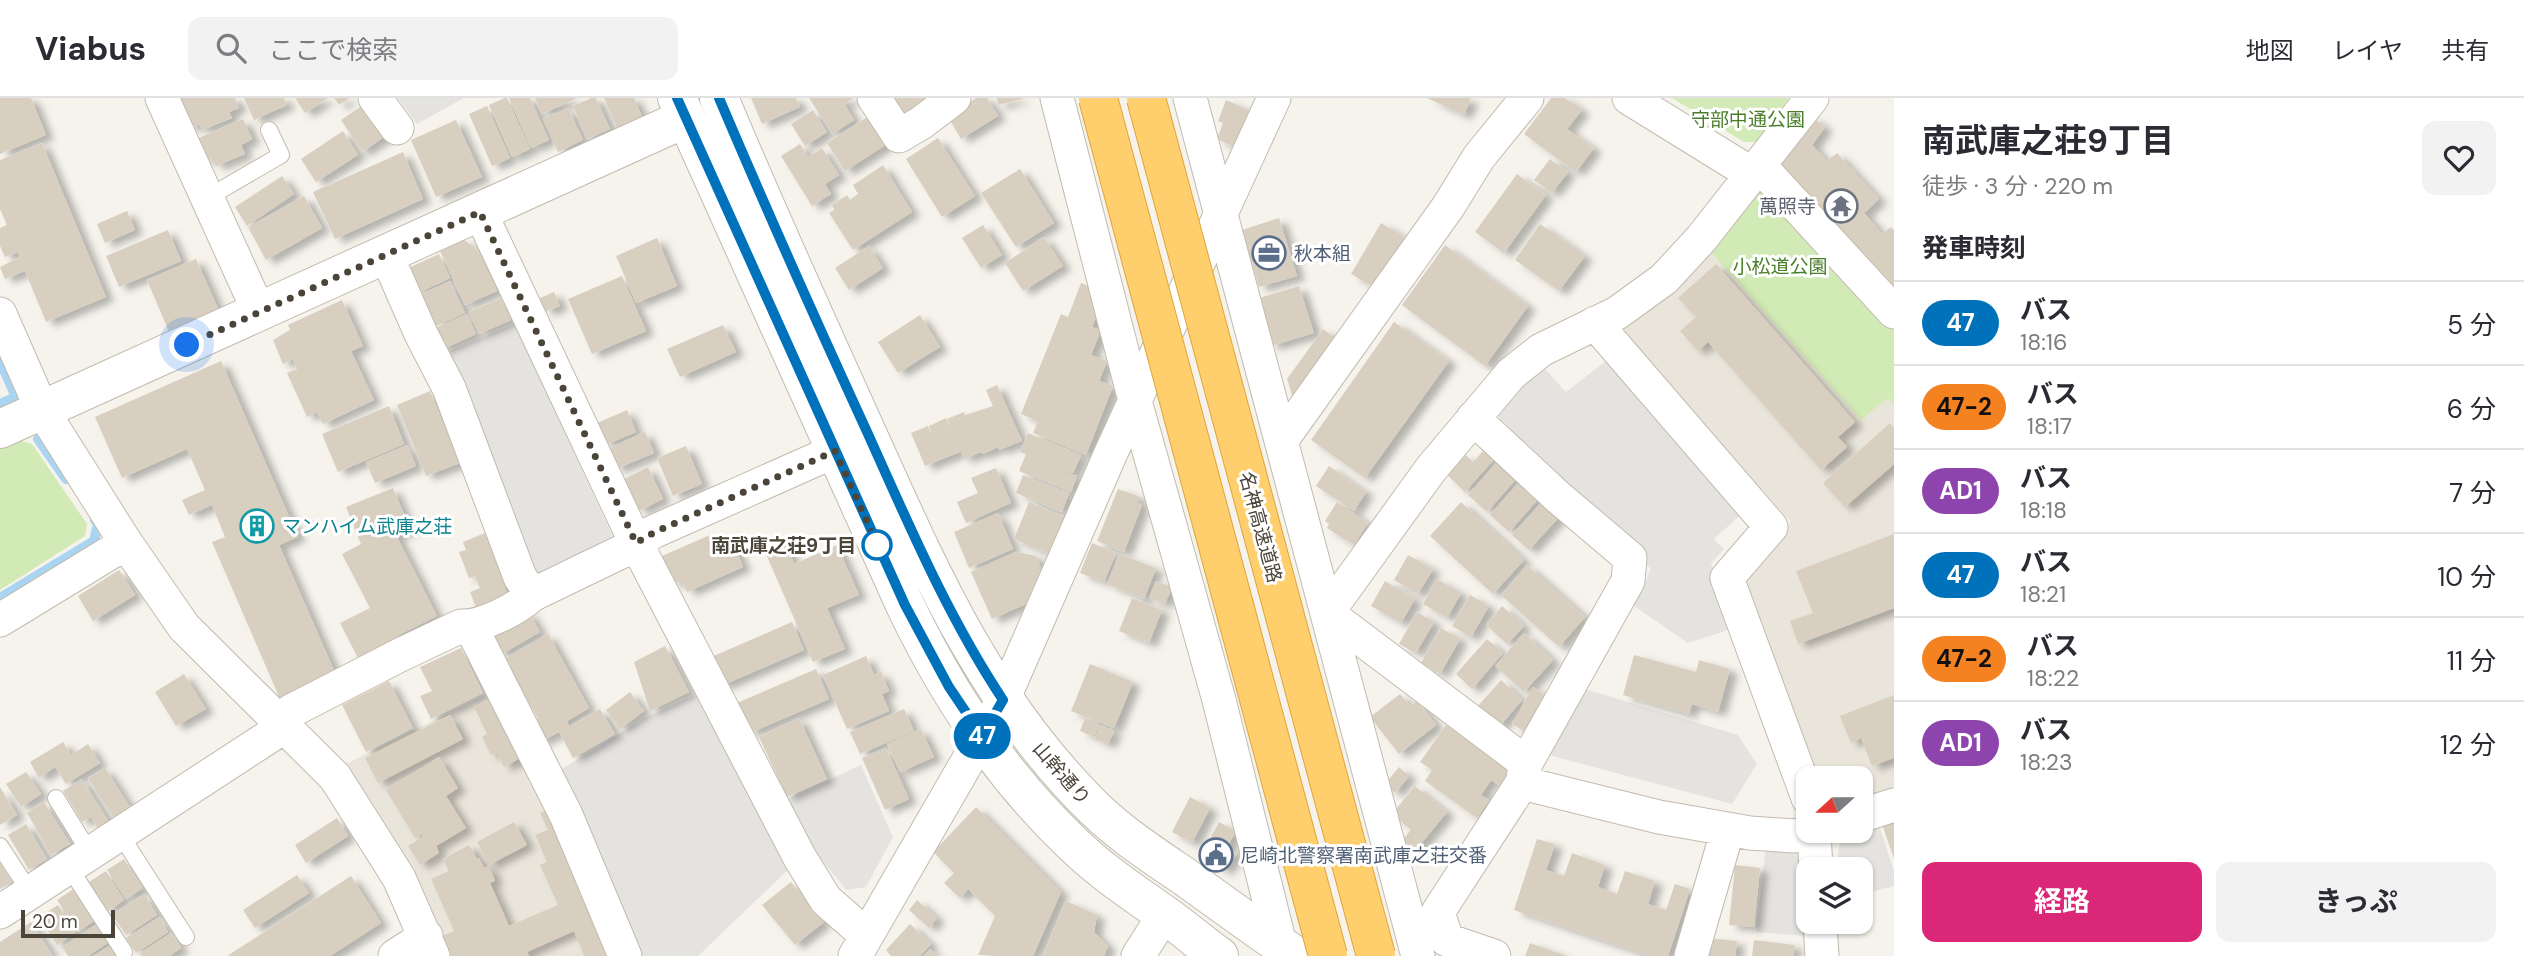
<!DOCTYPE html>
<html lang="ja">
<head>
<meta charset="utf-8">
<style>
  body { margin:0; font-family:"DM Sans","Noto Sans JP",sans-serif; background:#f2f2f3; color:#2b2b33; height:100vh; display:flex; flex-direction:column; font-size:26px; white-space:nowrap }
  * { box-sizing:border-box; margin:0 }
  p { font-size:23px; color:#7c7c81 }
  .icon { flex:none; width:38px; height:38px; fill:none; stroke:currentColor; stroke-width:2; stroke-linecap:round; stroke-linejoin:round }
  .map { position:relative; flex:1; overflow:hidden }
  .drawer { display:flex; flex-direction:column; background:#fff; width:630px }
  .drawer>* { flex:none }
  .badge { padding:0 14px; border-radius:23px; font-size:24px; line-height:46px }
  .needle { width:46px; rotate:249deg }
  .buttons { position:absolute; left:1796px; top:668px; display:grid; gap:14px }
  .buttons a { display:grid; place-items:center; width:77px; height:77px; border-radius:14px; background:#fff; box-shadow:0 2px 5px #0004; font-size:35px }
  .scale { position:absolute; left:21px; bottom:18px; width:94px; box-sizing:border-box; padding-left:7px; border:4px solid #4b4439; border-top:0; font-size:19px; line-height:24px; white-space:nowrap; color:#4b4439; -webkit-text-stroke:5px #fff; paint-order:stroke }
  .you { position:absolute; width:35px; height:35px; margin:-18px; border:5px solid #fff; border-radius:50%; background:#1a73e8; box-shadow:0 0 0 10px #1a73e833 }
  .map>.badge { position:absolute; translate:-50% -50%; box-shadow:0 0 0 4px #fff }
  h2 { padding:0 28px; font-size:26px; line-height:63px }
  .round { display:grid; place-items:center; flex:none; width:74px; height:74px; border-radius:14px; background:#f2f2f3 }
  .headline { display:flex; align-items:center; justify-content:space-between; height:119px; padding:0 28px }
  h1 { font-size:33px; font-weight:700; line-height:52px }
  .primary-button { display:flex; gap:14px; margin-top:auto; padding:14px 28px }
  .primary-button a { flex:1; height:80px; border-radius:14px; background:#db2777; color:#fff; font-size:28px; font-weight:700; line-height:80px; text-align:center }
  .primary-button a+a { background:#f2f2f3; color:#2b2b33 }
  ul { padding:0; list-style:none }
  li { display:flex; align-items:center; gap:21px; height:84px; padding:0 28px; border-top:2px solid #e1e1e2 }
  li div { flex:1 }
  li b { display:block; font-size:26px }
  li em { font-style:normal }
  li .badge { min-width:77px; font-weight:700; text-align:center }
  header { display:flex; align-items:center; gap:42px; box-sizing:border-box; height:98px; padding:0 35px; background:#fff; border-bottom:2px solid #e1e1e2 }
  header strong { font-size:33px }
  nav { display:flex; gap:38px; margin-inline-start:auto; font-size:24px }
  .search { width:490px; height:63px; background:#f2f2f3; display:flex; align-items:center; gap:18px; box-sizing:border-box; padding:0 24px; border-radius:14px; color:#7c7c81; font-size:26px }
  main { display:flex; flex:1; min-height:0 }
  .map>svg:first-child { display:block }
  .residential { fill:#eae5da }
  .green { fill:#d2eab5 }
  .parking { fill:#e5e3e0 }
  .lines { fill:none; stroke-linecap:round; stroke-linejoin:round }
  .stream { stroke:#a9d4f2; stroke-width:10 }
  .building { fill:#d8cfc1; filter:url(#shadow) }
  .service-casing { stroke:#c2bbae; stroke-width:18 }
  .minor-casing { stroke:#c2bbae; stroke-width:35 }
  .tertiary-casing { stroke:#c2bbae; stroke-width:40 }
  .service { stroke:#fff; stroke-width:16 }
  .minor { stroke:#fff; stroke-width:33 }
  .tertiary { stroke:#fff; stroke-width:38 }
  .motorway-bridge-casing { stroke:#e0a43c; stroke-width:40; stroke-linecap:butt }
  .motorway-bridge { stroke:#ffcf6e; stroke-width:38 }
  .line-casing { stroke:#fff; stroke-width:16 }
  .line { stroke:#0072bc; stroke-width:10 }
  .walk { stroke:#4b4439; stroke-width:7; stroke-dasharray:0 12.6 }
  .stop-dot { fill:#fff; stroke:#0072bc; stroke-width:3.5 }
  .labels { text-anchor:middle; stroke-width:6; stroke-linejoin:round; paint-order:stroke }
  .park-label { font-size:19px; fill:#4a7f2a; stroke:#fff }
  .worship-label { font-size:19px; fill:#5b616d; stroke:#fff; text-anchor:end }
  .service-label { font-size:19px; fill:#4e5e75; stroke:#fff; text-anchor:start }
  .culture-label { font-size:19px; fill:#0d838f; stroke:#fff; text-anchor:start }
  .street-label { font-size:19px; fill:#4b4439; stroke:#fff }
  .stop-label { font-size:19px; font-weight:bold; fill:#4b4439; stroke:#fff; text-anchor:end }
</style>
</head>
<body>
<header>
<strong>Viabus</strong>
<div class="search"><svg class="icon" aria-label="search" viewBox="0 0 24 24"><circle cx="10" cy="10" r="6"/><path d="M15 15l6 6"/></svg>ここで検索</div>
<nav><a>地図</a><a>レイヤ</a><a>共有</a></nav>
</header>
<main>
<div class="map">
<svg width="1894" height="858" viewBox="0 0 1894 858">
  <defs>
    <filter id="shadow"><feDropShadow dx="8" dy="4.5" stdDeviation="3.5" flood-color="#0004"/></filter>
  </defs>
  <rect width="100%" height="100%" fill="#f6f3ec"/>
  <path class="residential" d="M1708,151L1861,322L1888,299L1894,307V691L1860,701V681H1816L1745,493L1753,468L1791,424L1620,234L1622,225Z
    M495,592L617,858H448L430,806L346,666Z"/>
  <path class="green" d="M1672,0H1789L1757,44H1744Z
    M1769,92L1894,232V307L1888,300L1861,322L1708,151L1755,93Z
    M19,342L32,346L87,426L85,438L0,492V350Z"/>
  <path class="parking" d="M398,0H464L417,26Z
    M514,226L612,437L606,450L545,481L529,479L443,256Z
    M1611,259L1746,412L1714,441L1724,451L1711,466L1737,529L1688,545L1634,508L1651,471L1494,314L1544,270L1566,294Z
    M1585,591L1738,637L1757,666L1732,706L1545,656Z
    M695,597L792,768L698,858H635L557,674L643,621Z
    M861,667L893,739L866,789L846,792L817,756L787,701Z
    M1878,724L1894,773V788L1860,797V772H1837L1839,748L1850,733H1860Z
    M1766,748L1791,749L1805,763L1807,838L1756,834Z"/>
  <g class="lines">
    <path class="stream" d="M0,263L16,299L0,306
      M38,341L66,381
      M0,500L94,443L98,426L95,422"/>
  </g>
  <path class="building" d="M0,0H31L46,37L0,56Z
    M173,0H235L239,10L229,14L232,20L202,32L199,26L190,30Z
    M244,0H284L287,7L254,22Z
    M295,0H328L305,15Z
    M334,0H350L339,7Z
    M505,0H507L530,51L512,59L489,7Z
    M509,0H530L549,42L531,50Z
    M535,0H577L542,16Z
    M591,0H596L610,31L587,41L573,8Z
    M604,0H634L642,19L617,30Z
    M751,0H796L800,9L762,26Z
    M809,0H854L844,6L854,22L832,36Z
    M891,0H932L905,19Z
    M976,0H987L998,18L961,41L948,19Z
    M997,0H1022V1L998,7Z
    M1427,0H1471L1464,17Z
    M1551,0H1565L1582,12L1567,31L1594,50L1576,74L1524,36Z
    M1226,2L1249,12L1234,49L1217,41L1223,25L1218,23Z
    M366,5L387,37L362,54L341,22Z
    M487,8L510,60L492,68L469,16Z
    M568,10L583,42L558,54L543,21Z
    M813,12L827,34L805,48L791,26Z
    M869,18L887,46L845,73L827,45Z
    M1812,19L1825,29L1812,47L1827,63L1837,55L1879,101L1864,115L1882,136L1891,129L1894,132V200L1777,64Z
    M243,21L252,41L241,47L245,56L216,68L212,59L205,63L196,41Z
    M456,22L482,79L436,99L411,42Z
    M343,33L358,57L316,84L301,61Z
    M938,40L975,98L942,119L906,61Z
    M42,45L106,199L46,224L25,173L5,181L0,169L20,159L18,154L5,159L0,148V130L7,127L0,111V62Z
    M800,46L808,59L822,50L839,77L825,86L831,96L812,108L781,58Z
    M403,54L423,101L335,141L313,94Z
    M1550,61L1568,74L1552,95L1534,82Z
    M883,67L912,114L853,152L829,115L834,112L832,107L847,97L850,102L858,96L853,87Z
    M1020,71L1054,125L1016,149L981,95Z
    M1517,76L1546,97L1504,155L1475,134Z
    M282,78L294,96L247,128L235,109Z
    M304,98L322,130L266,162L248,129Z
    M127,113L135,132L105,145L97,126Z
    M1279,120L1297,178L1259,189L1242,132Z
    M1381,125L1410,142L1380,193L1351,176Z
    M1540,126L1585,158L1559,193L1515,162Z
    M983,127L1002,157L981,170L962,140Z
    M168,132L181,163L119,189L106,158Z
    M1044,139L1063,168L1023,193L1005,165Z
    M657,140L677,188L636,205L616,158Z
    M464,142L478,152L497,193L465,207L440,153Z
    M1445,147L1528,208L1485,268L1402,207Z
    M869,148L883,170L849,192L835,170Z
    M439,156L450,180L416,196L404,172Z
    M196,161L219,213L169,234L147,182Z
    M1716,166L1855,324L1838,339L1847,349L1821,372L1708,244L1698,253L1680,233L1696,219L1678,200Z
    M622,178L646,233L592,256L568,201Z
    M450,183L465,215L436,228L421,196Z
    M1081,185L1091,189L1099,212L1092,229L1101,232L1091,257L1107,263L1099,283L1113,288L1086,357L1033,335L1038,323L1021,316L1061,216L1068,219Z
    M1299,188L1314,235L1271,248L1256,201Z
    M554,194L560,208L545,214L540,200Z
    M501,200L511,222L479,236L469,214Z
    M342,202L363,248L351,253L374,302L323,326L317,314L307,319L287,275L297,271L293,261L283,266L273,242L290,232L288,227Z
    M467,216L476,236L441,252L431,232Z
    M920,217L940,249L898,275L878,244Z
    M1394,224L1449,263L1365,380L1311,342Z
    M723,227L736,254L680,279L667,251Z
    M1323,231L1340,243L1295,307L1287,281Z
    M221,263L298,439L279,447L336,577L280,601L212,444L225,439L212,407L189,417L182,402L205,392L187,351L122,380L95,319Z
    M997,287L1022,343L999,352L998,349L983,356L981,354L964,361L947,321L964,314L965,317L993,308L986,292Z
    M430,293L460,365L426,378L397,307Z
    M389,308L404,346L338,374L322,336Z
    M627,312L636,334L605,347L595,326Z
    M946,320L960,354L925,368L911,335L928,328L935,345L929,328Z
    M1890,325L1894,330V366L1845,409L1823,385Z
    M645,334L654,355L616,371L608,351Z
    M1028,335L1081,357L1073,375L1054,369L1077,378L1071,394L1019,373L1026,356L1020,354Z
    M407,347L416,368L375,385L366,364Z
    M686,348L702,386L673,398L657,360Z
    M1484,352L1494,361L1465,394L1447,377L1466,357L1473,364Z
    M1498,363L1517,380L1487,414L1468,397Z
    M1329,368L1366,394L1354,413L1316,388Z
    M648,369L663,401L639,413L624,381Z
    M996,370L1011,405L966,425L957,404L978,395L971,380Z
    M1023,377L1069,395L1062,414L1016,395Z
    M1520,383L1539,400L1509,434L1490,417Z
    M393,390L410,431L396,437L437,518L397,538L399,541L359,562L340,525L370,510L342,456L361,446L346,409Z
    M1118,391L1140,399L1137,404L1142,407L1124,454L1097,443Z
    M1543,403L1560,418L1529,452L1512,437Z
    M1029,404L1065,419L1050,456L1014,441Z
    M1337,404L1368,425L1354,447L1327,430L1329,426L1325,423Z
    M1461,404L1524,462L1493,496L1430,438Z
    M998,415L1013,451L969,470L954,434Z
    M485,435L509,501L478,515L470,494L480,490L475,478L469,480L459,454L466,452L463,444Z
    M1894,436V510L1798,546L1790,523L1813,515L1796,473Z
    M710,437L715,447L731,440L743,469L687,494L682,482L674,486L662,458Z
    M1092,445L1116,455L1104,484L1080,475Z
    M786,446L794,466L837,447L859,497L827,510L845,551L813,564L766,456Z
    M1016,454L1036,458L1043,476L1026,506L992,521L971,474Z
    M1119,456L1156,470L1144,501L1107,486Z
    M1408,457L1433,471L1418,496L1394,482Z
    M1527,467L1585,519L1559,549L1501,497Z
    M119,472L135,497L93,523L78,498Z
    M1437,481L1461,495L1447,520L1423,506Z
    M1156,483L1172,489L1165,506L1149,500Z
    M1385,483L1415,501L1401,525L1371,508Z
    M1470,497L1489,508L1471,539L1452,528Z
    M1132,500L1162,512L1149,545L1119,533Z
    M1502,508L1524,528L1507,546L1486,527Z
    M528,513L540,534L500,557L488,536Z
    M1417,514L1434,524L1416,555L1399,546Z
    M792,524L804,552L721,588L709,560Z
    M1441,530L1460,541L1440,576L1421,565Z
    M1524,535L1553,562L1524,594L1495,568Z
    M548,536L589,610L567,623L569,628L600,611L615,636L573,660L559,634L540,644L530,625L538,621L504,561Z
    M1487,541L1503,555L1472,591L1456,576Z
    M665,548L689,594L650,613L634,564Z
    M461,550L483,595L431,621L420,598L432,593L420,569Z
    M1634,557L1696,574L1699,562L1730,571L1718,614L1692,606L1689,616L1623,597Z
    M866,558L874,577L881,574L889,593L882,596L889,613L847,631L823,577Z
    M1090,566L1133,584L1114,630L1071,613Z
    M816,571L829,601L750,635L737,605Z
    M184,576L206,611L176,628L155,594Z
    M1501,582L1522,602L1499,629L1477,609Z
    M389,583L413,630L366,654L342,607Z
    M1533,589L1550,600L1529,636L1512,626Z
    M630,594L644,613L620,631L606,612Z
    M1400,596L1410,608L1417,603L1436,627L1399,656L1370,619Z
    M1894,597V660L1872,668L1861,640L1851,645L1840,618Z
    M496,598L526,657L504,669L497,654L491,657L482,639L487,636L474,609Z
    M904,611L914,633L860,656L850,634Z
    M450,617L463,641L378,685L365,660Z
    M799,620L827,681L787,699L759,639Z
    M1085,620L1099,626L1094,639L1080,633Z
    M1100,627L1114,633L1108,646L1095,641Z
    M1446,627L1511,672L1500,688L1491,682L1481,697L1489,702L1477,720L1425,683L1432,672L1420,664Z
    M921,631L934,659L900,674L887,646Z
    M63,644L71,657L88,646L100,665L66,686L55,669L39,680L30,664Z
    M886,650L909,701L885,712L862,660Z
    M439,659L458,690L446,698L466,730L436,748L439,755L420,767L408,748L423,739L422,736L415,740L386,692Z
    M1399,669L1409,678L1395,695L1385,686Z
    M105,670L130,709L113,719L88,680Z
    M26,674L41,696L21,709L6,686Z
    M82,681L109,724L98,731L91,719L82,724L63,693Z
    M1415,688L1447,714L1415,753L1402,742L1411,732L1392,716Z
    M0,689L17,717L0,727Z
    M1190,699L1210,710L1192,745L1172,734Z
    M44,704L70,746L51,757L27,715Z
    M976,709L1061,794L1033,858L978,857L995,818L968,791L960,800L944,785L954,775L933,754Z
    M550,711L574,761L567,764L582,796L616,858H584L574,833L527,854L529,858H451L442,838L454,833L431,781L449,773L443,761L469,747L477,761L479,760L484,770L489,768L495,783L490,785L509,828L558,807L540,767L547,764L535,737L548,732L540,715Z
    M337,720L348,738L306,765L295,747Z
    M514,724L527,747L489,767L477,744Z
    M1219,724L1236,733L1227,749L1237,755L1225,773L1201,757Z
    M1894,725V761L1883,729Z
    M26,726L47,761L29,772L8,737Z
    M1537,741L1555,746L1546,772L1564,778L1572,755L1605,767L1598,789L1617,796L1625,773L1655,783L1648,806L1666,812L1675,786L1690,791L1668,858H1650L1514,812Z
    M124,761L143,790L126,801L107,772Z
    M0,764L12,784L0,791Z
    M1735,767L1760,770L1754,829L1729,827Z
    M106,773L124,802L108,813L89,784Z
    M297,777L309,795L255,830L243,812Z
    M351,778L381,825L330,858H227Z
    M791,784L824,824L795,847L762,807Z
    M75,790L95,822L78,834L57,802Z
    M144,796L157,817L126,837L112,817Z
    M917,802L937,820L929,830L909,812Z
    M1066,803L1097,817L1094,834L1108,848L1104,858H1043Z
    M58,807L76,834L57,847L39,819Z
    M159,819L168,834L136,855L126,840Z
    M31,824L53,858H0V844Z
    M97,826L109,844L88,858H68L62,849Z
    M910,826L931,846L920,858H891L886,852Z
    M171,835L181,850L169,858H142L140,855Z
    M1708,840L1737,843L1735,858H1706Z
    M1754,842L1795,847L1793,858H1752Z
    M1530,845L1567,858H1525Z
    M111,847L118,858H93Z
    M930,851L937,858H923Z"/>
  <g class="lines">
    <defs>
      <path id="service" d="M207,100L281,57L269,32
        M56,700L90,755
        M120,736L186,839
        M0,748L30,794
        M69,769L124,854"/>
      <path id="minor" d="M162,0L259,214
        M375,0L397,30
        M874,0L899,38L921,25L954,0
        M1057,0L1135,303L1219,602L1283,858
        M1190,0L1418,858
        M1629,0L1752,76
        M1759,67L1894,214
        M480,114L636,445L800,760L826,802L866,837
        M386,156L421,236L449,290L520,479L532,497
        M0,216L42,312L126,445L184,529L335,679L399,780L433,858
        M1595,225L1771,429L1727,480L1808,700
        M1473,320L1558,399L1630,460L1628,483L1526,665L1522,685L1438,814L1447,842L1494,858
        M1281,343L1448,109L1479,59L1527,0
        M0,522L126,445
        M471,529L566,717L625,858
        M1526,665L1327,515L1431,371L1511,276L1541,252L1617,215L1664,181L1701,141L1812,0
        M1522,685L1659,719L1750,735L1794,738L1816,733
        M1860,718L1894,707
        M1814,733L1816,772
        M0,814L273,636L291,613L400,557L461,528C482,529 517,511 532,497L623,453L653,434L835,353
        M1820,824L1822,858
        M395,858L426,838
        M855,858L1003,602L1110,357L1274,0
        M1138,858L1164,817
        M1691,858L1728,731"/>
      <path id="tertiary" d="M677,0L905,507C947,595 1003,680 1074,747C1105,777 1142,800 1176,825C1191,836 1204,848 1219,858
        M719,0C765,110 814,218 863,326C926,465 983,602 1095,711C1123,738 1156,759 1188,781C1224,807 1260,833 1296,858
        M0,331L686,20"/>
    </defs>
    <use href="#service" class="service-casing"/>
    <use href="#minor" class="minor-casing"/>
    <use href="#tertiary" class="tertiary-casing"/>
    <use href="#service" class="service"/>
    <use href="#minor" class="minor"/>
    <use href="#tertiary" class="tertiary"/>
    <defs>
      <path id="motorway-bridge" d="M1098,0L1328,858
        M1146,0L1376,858"/>
    </defs>
    <use href="#motorway-bridge" class="motorway-bridge-casing"/>
    <use href="#motorway-bridge" class="motorway-bridge"/>
  </g>
  <g class="lines">
    <defs>
      <path id="line" d="M677,0L905,507L949,589L982,638L1003,602C948,519 909,427 868,336C817,225 767,113 719,0"/>
    </defs>
    <use href="#line" class="line-casing"/>
    <use href="#line" class="line"/>
    <path class="walk" d="M187,247L480,114L636,445L653,435L835,353L883,459L877,447"/>
  </g>
  <defs>
    <symbol id="temple-ring" viewBox="-11 -11 22 22"><circle r="9.5" fill="#fff" stroke="#6b7280" stroke-width="1.5"/><path d="M0-6L5-2H3V0L6.5 2.5H4V6H1.5V3h-3V6H-4V2.5H-6.5L-3 0V-2H-5Z" fill="#6b7280"/></symbol>
    <symbol id="office-ring" viewBox="-11 -11 22 22"><circle r="9.5" fill="#fff" stroke="#5c6f8a" stroke-width="1.5"/><path d="M-6-3h4V-5.5h4V-3h4V5H-6ZM-1-4.5V-3h2v-1.5ZM-6 0V1H6V0Z" fill="#5c6f8a"/></symbol>
    <symbol id="building-ring" viewBox="-11 -11 22 22"><circle r="9.5" fill="#fff" stroke="#0f9aa8" stroke-width="1.5"/><path d="M-4-6H4V6H1V3H-1V6H-4ZM-2.5-4.3h1.7v1.8h-1.7ZM.8-4.3h1.7v1.8H.8ZM-2.5-1h1.7V.8h-1.7ZM.8-1h1.7V.8H.8Z" fill="#0f9aa8"/></symbol>
    <symbol id="civic-ring" viewBox="-11 -11 22 22"><circle r="9.5" fill="#fff" stroke="#5c6f8a" stroke-width="1.5"/><path d="M-.6-6.5H3V-4.5H.6V-3L4-1V1h2V6H-6V1h2V-1L-.6-3ZM-1.2 2.5V6h2.4V2.5Z" fill="#5c6f8a"/></symbol>
  </defs>
  <g fill-rule="evenodd">
    <use href="#temple-ring" x="1822" y="89" width="38" height="38"/>
    <use href="#office-ring" x="1250" y="136" width="38" height="38"/>
    <use href="#building-ring" x="238" y="409" width="38" height="38"/>
    <use href="#civic-ring" x="1197" y="738" width="38" height="38"/>
  </g>
  <circle class="stop-dot" cx="877" cy="447" r="14"/>
  <g class="labels">
    <g class="park-label">
      <text x="1748" y="28">守部中通公園</text>
      <text x="1780" y="175">小松道公園</text>
    </g>
    <g class="worship-label">
      <text x="1816" y="115">萬照寺</text>
    </g>
    <g class="service-label">
      <text x="1294" y="162">秋本組</text>
      <text x="1240" y="764">尼崎北警察署南武庫之荘交番</text>
    </g>
    <g class="culture-label">
      <text x="282" y="435">マンハイム武庫之荘</text>
    </g>
    <g class="street-label">
      <text transform="translate(1261 429) rotate(75)" y="7">名神高速道路</text>
      <text transform="translate(1062 675) rotate(49)" y="7">山幹通り</text>
    </g>
    <g class="stop-label">
      <text x="856" y="454">南武庫之荘9丁目</text>
    </g>
  </g>
</svg>
<div class="buttons">
<a><svg class="needle" viewBox="-14 -14 28 28"><path d="M0-13l5 13h-10z" fill="#e53935"/><path d="M0 13l5-13h-10z" fill="#7c7c81"/></svg></a>
<a><svg class="icon" aria-label="layers" viewBox="0 0 24 24"><path d="M12 4l9 5-9 5-9-5zM3 14l9 5 9-5"/></svg></a>
</div>
<div class="scale">20 m</div>
<div class="you" style="left:187px;top:247px"></div>
<b class="badge" style="left:982px;top:638px;background:#0072bc;color:#fff">47</b>
</div>
<section class="drawer">
<div class="headline"><div><h1>南武庫之荘9丁目</h1><p>徒歩 · 3 分 · 220 m</p></div><a class="round"><svg class="icon" aria-label="heart" viewBox="0 0 24 24"><path d="M12 20l-8-8c-3-5 5-10 8-4 3-6 11-1 8 4z"/></svg></a></div>
<h2>発車時刻</h2>
<ul>
<li><span class="badge" style="background:#0072bc;color:#fff">47</span><div><b>バス</b><p>18:16</p></div><em>5 分</em></li>
<li><span class="badge" style="background:#f58220;color:#111">47-2</span><div><b>バス</b><p>18:17</p></div><em>6 分</em></li>
<li><span class="badge" style="background:#8e44ad;color:#fff">AD1</span><div><b>バス</b><p>18:18</p></div><em>7 分</em></li>
<li><span class="badge" style="background:#0072bc;color:#fff">47</span><div><b>バス</b><p>18:21</p></div><em>10 分</em></li>
<li><span class="badge" style="background:#f58220;color:#111">47-2</span><div><b>バス</b><p>18:22</p></div><em>11 分</em></li>
<li><span class="badge" style="background:#8e44ad;color:#fff">AD1</span><div><b>バス</b><p>18:23</p></div><em>12 分</em></li>
</ul>
<div class="primary-button"><a>経路</a><a>きっぷ</a></div>
</section>
</main>
</body>
</html>
